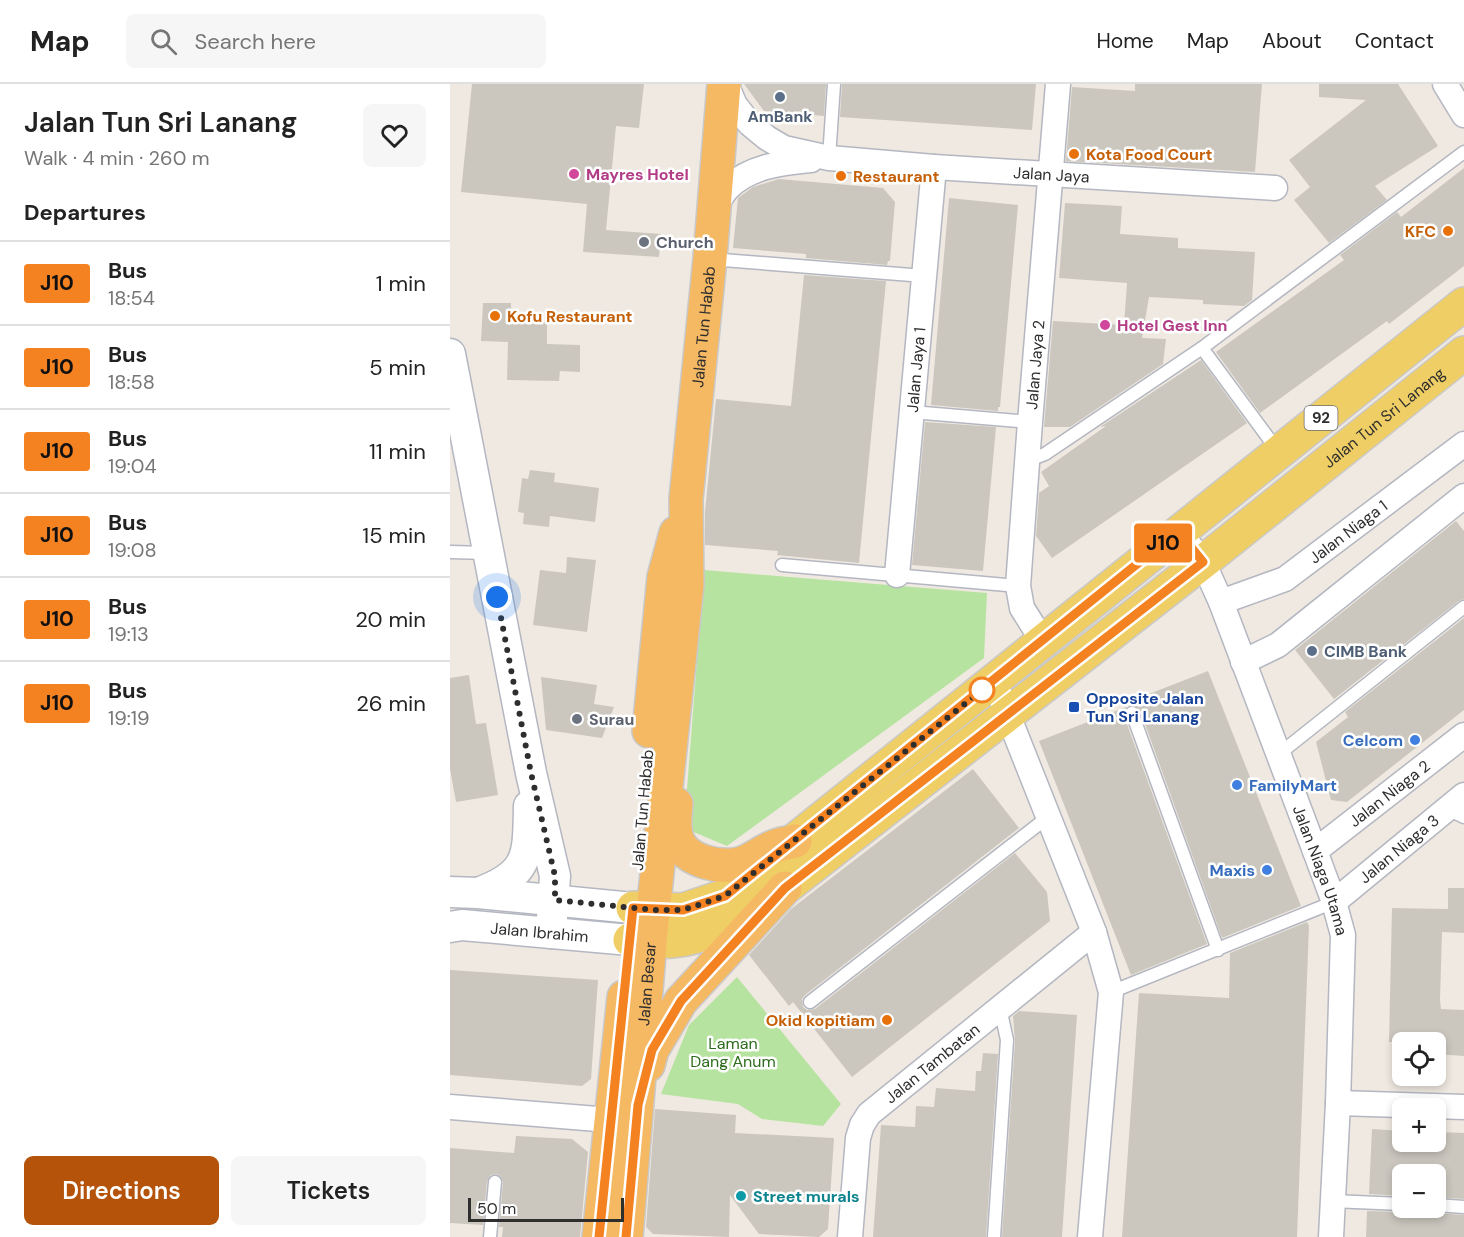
<!DOCTYPE html>
<html lang="en">
<head>
<meta charset="utf-8">
<style>
  body { margin:0; font-family:"DM Sans",sans-serif; background:#f6f6f6; color:#222; height:100vh; display:flex; flex-direction:column; font-size:22px; white-space:nowrap }
  * { box-sizing:border-box; margin:0 }
  p { font-size:20px; color:#767676 }
  .icon { flex:none; width:33px; height:33px; fill:none; stroke:currentColor; stroke-width:2; stroke-linecap:round; stroke-linejoin:round }
  .map { position:relative; flex:1; overflow:hidden }
  .sheet { display:flex; flex-direction:column; background:#fff; width:450px }
  .sheet>* { flex:none }
  .badge { padding:0 12px; border-radius:4px; font-size:21px; line-height:39px }
  .fabs { position:absolute; left:942px; top:948px; display:grid; gap:12px }
  .fabs a { display:grid; place-items:center; width:54px; height:54px; border-radius:9px; background:#fff; box-shadow:0 3px 9px #0003; font-size:30px }
  .scale { position:absolute; left:18px; bottom:15px; width:156px; box-sizing:border-box; padding-left:6px; border:3px solid #2e2e2e; border-top:0; font-size:16px; line-height:21px; white-space:nowrap; color:#2e2e2e; -webkit-text-stroke:4px #fff; paint-order:stroke }
  .you { position:absolute; width:30px; height:30px; margin:-15px; border:4px solid #fff; border-radius:50%; background:#1a73e8; box-shadow:0 0 0 9px #1a73e833 }
  .map>.badge { position:absolute; translate:-50% -50%; box-shadow:0 0 0 3px #fff }
  h2 { padding:0 24px; font-size:22px; line-height:54px }
  .round { display:grid; place-items:center; flex:none; width:63px; height:63px; border-radius:9px; background:#f6f6f6 }
  .overview { display:flex; align-items:center; justify-content:space-between; height:102px; padding:0 24px }
  h1 { font-size:28px; font-weight:600; line-height:45px }
  .cta { display:flex; gap:12px; margin-top:auto; padding:12px 24px }
  .cta a { flex:1; height:69px; border-radius:9px; background:#b45309; color:#fff; font-size:24px; font-weight:600; line-height:69px; text-align:center }
  .cta a+a { background:#f6f6f6; color:#222 }
  ul { padding:0; list-style:none }
  li { display:flex; align-items:center; gap:18px; height:84px; padding:0 24px; border-top:2px solid #e0e0e0 }
  li div { flex:1 }
  li b { display:block; font-size:22px }
  li em { font-style:normal }
  li .badge { min-width:66px; font-weight:700; text-align:center }
  header { display:flex; align-items:center; gap:36px; box-sizing:border-box; height:84px; padding:0 30px; background:#fff; border-bottom:2px solid #e0e0e0 }
  header strong { font-size:28px }
  nav { display:flex; gap:33px; margin-inline-start:auto; font-size:21px }
  .search { width:420px; height:54px; background:#f6f6f6; display:flex; align-items:center; gap:15px; box-sizing:border-box; padding:0 21px; border-radius:9px; color:#767676; font-size:22px }
  main { display:flex; flex:1; min-height:0 }
  .map>svg:first-child { display:block }
  .green { fill:#b7e3a0 }
  .building { fill:#cbc7bf }
  .lines { fill:none; stroke-linecap:round; stroke-linejoin:round }
  .service-casing { stroke:#b4b7c1; stroke-width:15 }
  .minor-casing { stroke:#b4b7c1; stroke-width:27 }
  .tertiary-casing { stroke:#b4b7c1; stroke-width:33 }
  .primary-casing { stroke:#c9c9c9; stroke-width:36 }
  .trunk-casing { stroke:#c9c9c9; stroke-width:36 }
  .service { stroke:#fff; stroke-width:12 }
  .minor { stroke:#fff; stroke-width:24 }
  .tertiary { stroke:#fff; stroke-width:30 }
  .primary { stroke:#efce66; stroke-width:33 }
  .trunk { stroke:#f5b863; stroke-width:33 }
  .line-casing { stroke:#fff; stroke-width:14 }
  .line { stroke:#f58220; stroke-width:9 }
  .walk { stroke:#2e2e2e; stroke-width:6; stroke-dasharray:0 10.8 }
  .service-dot { fill:#5c6f8a; stroke:#fff; stroke-width:2 }
  .food-dot { fill:#e8710a; stroke:#fff; stroke-width:2 }
  .hotel-dot { fill:#d1479c; stroke:#fff; stroke-width:2 }
  .worship-dot { fill:#6b7280; stroke:#fff; stroke-width:2 }
  .stop-dot { fill:#fff; stroke:#f58220; stroke-width:3 }
  .transit-dot { fill:#1a4fb4; stroke:#fff; stroke-width:2 }
  .shop-dot { fill:#3f7fe0; stroke:#fff; stroke-width:2 }
  .culture-dot { fill:#0f9aa8; stroke:#fff; stroke-width:2 }
  .labels { text-anchor:middle; stroke-width:5; stroke-linejoin:round; paint-order:stroke }
  .shield { fill:#fff; stroke:#6d6d6d; stroke-width:1.5 }
  .shield-label { font-size:15px; font-weight:bold; fill:#2e2e2e }
  .service-label { font-size:16px; font-weight:bold; fill:#4e5e75; stroke:#fff }
  .food-label { font-size:16px; font-weight:bold; fill:#c56008; stroke:#fff; text-anchor:start }
  .hotel-label { font-size:16px; font-weight:bold; fill:#b23c85; stroke:#fff; text-anchor:start }
  .street-label { font-size:16px; fill:#2e2e2e; stroke:#fff }
  .worship-label { font-size:16px; font-weight:bold; fill:#5b616d; stroke:#fff; text-anchor:start }
  .transit-label { font-size:16px; font-weight:bold; fill:#164399; stroke:#fff; text-anchor:start }
  .shop-label { font-size:16px; font-weight:bold; fill:#366cbe; stroke:#fff; text-anchor:end }
  .park-label { font-size:16px; fill:#2e6c1d; stroke:#fff }
  .culture-label { font-size:16px; font-weight:bold; fill:#0d838f; stroke:#fff; text-anchor:start }
</style>
</head>
<body>
<header>
<strong>Map</strong>
<div class="search"><svg class="icon" aria-label="search" viewBox="0 0 24 24"><circle cx="10" cy="10" r="6"/><path d="M15 15l6 6"/></svg>Search here</div>
<nav><a>Home</a><a>Map</a><a>About</a><a>Contact</a></nav>
</header>
<main>
<section class="sheet">
<div class="overview"><div><h1>Jalan Tun Sri Lanang</h1><p>Walk · 4 min · 260 m</p></div><a class="round"><svg class="icon" aria-label="heart" viewBox="0 0 24 24"><path d="M12 20l-8-8c-3-5 5-10 8-4 3-6 11-1 8 4z"/></svg></a></div>
<h2>Departures</h2>
<ul>
<li><span class="badge" style="background:#f58220;color:#111">J10</span><div><b>Bus</b><p>18:54</p></div><em>1 min</em></li>
<li><span class="badge" style="background:#f58220;color:#111">J10</span><div><b>Bus</b><p>18:58</p></div><em>5 min</em></li>
<li><span class="badge" style="background:#f58220;color:#111">J10</span><div><b>Bus</b><p>19:04</p></div><em>11 min</em></li>
<li><span class="badge" style="background:#f58220;color:#111">J10</span><div><b>Bus</b><p>19:08</p></div><em>15 min</em></li>
<li><span class="badge" style="background:#f58220;color:#111">J10</span><div><b>Bus</b><p>19:13</p></div><em>20 min</em></li>
<li><span class="badge" style="background:#f58220;color:#111">J10</span><div><b>Bus</b><p>19:19</p></div><em>26 min</em></li>
</ul>
<div class="cta"><a>Directions</a><a>Tickets</a></div>
</section>
<div class="map">
<svg width="1014" height="1153" viewBox="0 0 1014 1153">
  <rect width="100%" height="100%" fill="#efe9e1"/>
  <path class="green" d="M254,486L537,509L534,574L277,762L234,744Z
    M287,893L391,1020L373,1042L312,1035L288,1020L211,1010L239,941Z"/>
  <path class="building" d="M22,0H194L189,44L166,42L156,146L211,150L209,173L133,168L137,120L11,108Z
    M294,0H376L374,32L314,27Z
    M392,0H586L582,46L390,33Z
    M685,0H812L805,88L616,77L622,3L685,7Z
    M869,0H948L988,62L925,102L937,116L879,159L844,116L860,103L839,76L916,16L869,13Z
    M1014,84V182L939,240L937,237L810,329L766,268L894,176L890,171L947,128L951,133Z
    M329,95L433,104L445,118L440,177H438L437,181L356,174V170L283,164L288,114L303,103Z
    M499,114L568,121L550,323H548V327L481,321Z
    M615,119L672,122L670,150L728,154V164L805,168L802,216L794,222L753,220V216L699,213L692,254L716,255L713,280L620,343H594L603,237L674,241L677,199L609,194Z
    M354,191L436,197L409,479L327,471L328,467L255,461V428L266,315L341,322Z
    M33,219H61V234L85,235V238H97V260L130,261V288L110,287L109,297L57,296L58,258L31,257Z
    M751,276L797,339L602,474L586,452L589,409L599,402L591,388L656,342L650,343Z
    M475,338L546,343L533,487L462,481Z
    M80,386L105,389L104,398L149,404L145,438L100,432L99,443L73,440L74,429L68,428L72,394L78,395Z
    M1006,437L1014,447V515L1009,517L884,615L845,566Z
    M117,473L146,476L137,548L83,541L90,486L116,489Z
    M1014,534V626L897,718L881,716L866,658L898,633L895,628Z
    M758,587L851,822L772,854L690,626L682,621L688,619L686,615Z
    M19,591L26,640L36,639L48,711L6,718L0,685V594Z
    M91,593L147,601L144,620L164,623L152,654L96,646Z
    M676,623L674,632L757,860L681,891L589,657Z
    M523,685L569,744L355,911L352,915L353,923L357,926L365,925L565,769L597,808L600,837L402,993L343,918L339,922L299,871L341,825Z
    M998,804H1014V849L992,848L990,916L991,925L1014,926V972L986,970V958H939L942,824L998,825Z
    M857,838L859,842L847,1153H672L689,909L779,914L780,869Z
    M0,886L148,896L141,995L132,1002L0,991Z
    M569,927L627,931L612,1153H552L565,957L563,932Z
    M533,969L548,970L536,1153H423L431,1041L465,1043L466,1022L484,1023L486,1004L525,1007L526,987H531Z
    M205,1025L286,1031L285,1049L384,1054L378,1145L369,1153L309,1150L280,1111L279,1153L203,1150L196,1143Z
    M922,1045L952,1047V1058H986V1048L1014,1049V1115L986,1113V1090H952V1112L919,1110Z
    M66,1052L122,1055L138,1068L130,1153H52L53,1143H49L53,1098L50,1092L46,1090L41,1091L37,1097L33,1141L0,1139V1064L64,1069Z
    M959,1124L979,1125L985,1129L1014,1131V1153H916L917,1127L952,1128Z"/>
  <g class="lines">
    <defs>
      <path id="service" d="M379,74L384,0
        M260,175L474,192
        M752,264L828,367
        M462,328L580,338
        M577,377L595,370L752,264L1014,68
        M0,468L38,469
        M332,481L568,502
        M682,629L768,866
        M829,670L1014,523
        M997,725L1014,733
        M661,908L884,818
        M360,918L598,733
        M882,1117L952,1120
        M986,1121L1014,1123
        M40,1153L45,1098
        M544,1153L557,956L550,924"/>
      <g id="minor">
        <path id="s1" d="M276,0L285,21L300,40L317,54L334,64L379,74L484,83L825,104"/>
        <path d="M995,0L1014,31"/>
        <path d="M264,123C269,117 273,109 278,104C300,82 332,79 361,76"/>
        <path id="s2" d="M728,447L753,478L771,518L865,767L884,818L893,851L888,1019L881,1153"/>
        <path id="s3" d="M447,491L484,83"/>
        <path id="s4" d="M771,518L835,495L1014,360"/>
        <path id="s5" d="M592,556L572,524L568,502L580,338L608,0"/>
        <path d="M793,578L828,561L1014,412"/>
        <path d="M544,596L644,848L661,908L640,1153"/>
        <path id="s6" d="M865,767L1014,651"/>
        <path id="s7" d="M884,818L1014,711"/>
        <path d="M888,1019L1014,1023"/>
        <path d="M0,1023L160,1036"/>
        <path id="s8" d="M400,1153L408,1054L412,1041L419,1030L644,848"/>
      </g>
      <g id="tertiary">
        <path d="M0,270L81,689L105,792L101,849"/>
        <path d="M0,808L28,809L183,824"/>
        <path d="M28,809C80,790 78,772 79,722"/>
        <path id="s9" d="M0,843L12,841L180,856"/>
      </g>
      <g id="primary">
        <path d="M183,824L233,826L275,812L1014,220"/>
        <path id="s10" d="M180,856C194,857 208,858 222,857C264,854 301,826 335,804L753,478L1014,269"/>
      </g>
      <g id="trunk">
        <path d="M199,647L214,493L226,449"/>
        <path d="M226,720C225,732 223,746 228,757C237,778 270,784 289,780C301,777 311,768 323,763C329,760 338,759 345,757"/>
        <path d="M198,981L202,966L231,917L335,804"/>
        <path d="M149,1153L174,913"/>
        <path id="s11" d="M176,1153L200,857L237,501L236,415L260,174L274,0"/>
      </g>
    </defs>
    <use href="#service" class="service-casing"/>
    <use href="#minor" class="minor-casing"/>
    <use href="#tertiary" class="tertiary-casing"/>
    <use href="#primary" class="primary-casing"/>
    <use href="#trunk" class="trunk-casing"/>
    <use href="#service" class="service"/>
    <use href="#minor" class="minor"/>
    <use href="#tertiary" class="tertiary"/>
    <use href="#primary" class="primary"/>
    <use href="#trunk" class="trunk"/>
  </g>
  <g class="lines">
    <defs>
      <path id="line" d="M149,1153L183,824L233,826L275,812L728,447L753,478L335,804L231,917L202,966L188,1021L176,1153"/>
    </defs>
    <use href="#line" class="line-casing"/>
    <use href="#line" class="line"/>
    <path class="walk" d="M47,513L81,689L105,792V816L204,826H233L275,812L532,606"/>
  </g>
  <g class="service-dot">
    <circle cx="330" cy="13" r="6"/>
    <circle cx="862" cy="567" r="6"/>
  </g>
  <g class="food-dot">
    <circle cx="624" cy="70" r="6"/>
    <circle cx="391" cy="92" r="6"/>
    <circle cx="998" cy="147" r="6"/>
    <circle cx="45" cy="232" r="6"/>
    <circle cx="437" cy="936" r="6"/>
  </g>
  <g class="hotel-dot">
    <circle cx="124" cy="90" r="6"/>
    <circle cx="655" cy="241" r="6"/>
  </g>
  <g class="worship-dot">
    <circle cx="194" cy="158" r="6"/>
    <circle cx="127" cy="635" r="6"/>
  </g>
  <circle class="stop-dot" cx="532" cy="606" r="12"/>
  <rect class="transit-dot" x="618" y="617" width="12" height="12" rx="3"/>
  <g class="shop-dot">
    <circle cx="965" cy="656" r="6"/>
    <circle cx="787" cy="701" r="6"/>
    <circle cx="817" cy="786" r="6"/>
  </g>
  <circle class="culture-dot" cx="291" cy="1112" r="6"/>
  <g class="labels">
    <rect class="shield" x="854.5" y="322" width="33" height="24" rx="4.5"/>
    <g class="shield-label">
      <text x="871" y="339">92</text>
    </g>
    <g class="service-label">
      <text x="330" y="38">AmBank</text>
      <text x="874" y="573" text-anchor="start">CIMB Bank</text>
    </g>
    <g class="food-label">
      <text x="636" y="76">Kota Food Court</text>
      <text x="403" y="98">Restaurant</text>
      <text x="986" y="153" text-anchor="end">KFC</text>
      <text x="57" y="238">Kofu Restaurant</text>
      <text x="425" y="942" text-anchor="end">Okid kopitiam</text>
    </g>
    <g class="hotel-label">
      <text x="136" y="96">Mayres Hotel</text>
      <text x="667" y="247">Hotel Gest Inn</text>
    </g>
    <g class="street-label">
      <text dy="6" stroke="none"><textPath href="#s1" startOffset="358">Jalan Jaya</textPath></text>
      <text dy="6" stroke="none"><textPath href="#s11" startOffset="914">Jalan Tun Habab</textPath></text>
      <text dy="6" stroke="none"><textPath href="#s5" startOffset="282">Jalan Jaya 2</textPath></text>
      <text dy="6" stroke="none"><textPath href="#s3" startOffset="206">Jalan Jaya 1</textPath></text>
      <text dy="6" stroke="none"><textPath href="#s10" startOffset="930">Jalan Tun Sri Lanang</textPath></text>
      <text dy="6" stroke="none"><textPath href="#s4" startOffset="147">Jalan Niaga 1</textPath></text>
      <text dy="6" stroke="none"><textPath href="#s6" startOffset="94">Jalan Niaga 2</textPath></text>
      <text transform="translate(192 726) rotate(-85)" y="6">Jalan Tun Habab</text>
      <text dy="6" stroke="none"><textPath href="#s7" startOffset="84">Jalan Niaga 3</textPath></text>
      <text dy="6" stroke="none"><textPath href="#s2" startOffset="370">Jalan Niaga Utama</textPath></text>
      <text dy="6" stroke="none"><textPath href="#s9" startOffset="90">Jalan Ibrahim</textPath></text>
      <text dy="6" stroke="none"><textPath href="#s11" startOffset="254">Jalan Besar</textPath></text>
      <text dy="6" stroke="none"><textPath href="#s8" startOffset="207">Jalan Tambatan</textPath></text>
    </g>
    <g class="worship-label">
      <text x="206" y="164">Church</text>
      <text x="139" y="641">Surau</text>
    </g>
    <g class="transit-label">
      <text x="636" y="620">Opposite Jalan<tspan x="636" dy="18">Tun Sri Lanang</tspan></text>
    </g>
    <g class="shop-label">
      <text x="953" y="662">Celcom</text>
      <text x="799" y="707" text-anchor="start">FamilyMart</text>
      <text x="805" y="792">Maxis</text>
    </g>
    <g class="park-label">
      <text x="283" y="965">Laman<tspan x="283" dy="18">Dang Anum</tspan></text>
    </g>
    <g class="culture-label">
      <text x="303" y="1118">Street murals</text>
    </g>
  </g>
</svg>
<div class="fabs">
<a><svg class="icon" aria-label="locate" viewBox="0 0 24 24"><circle cx="12" cy="12" r="6"/><path d="M12 2v4M12 18v4M2 12h4M18 12h4"/></svg></a>
<a>+</a>
<a>−</a>
</div>
<div class="scale">50 m</div>
<div class="you" style="left:47px;top:513px"></div>
<b class="badge" style="left:713px;top:459px;background:#f58220;color:#111">J10</b>
</div>
</main>
</body>
</html>
